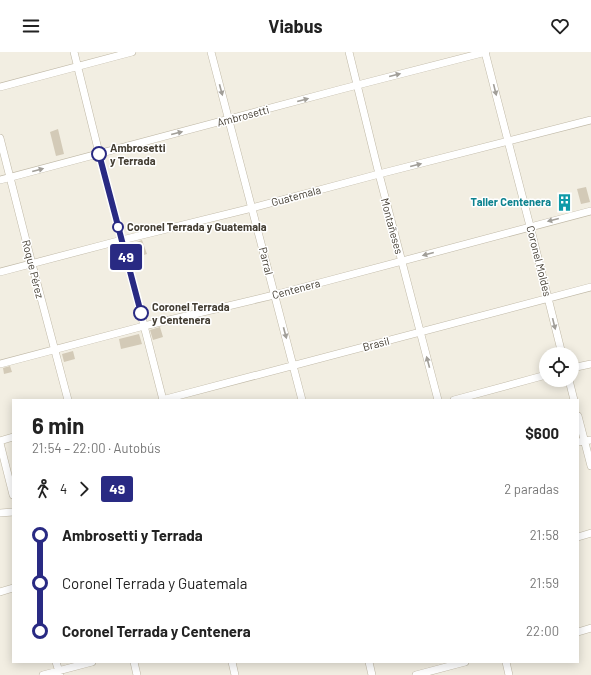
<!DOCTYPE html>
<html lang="es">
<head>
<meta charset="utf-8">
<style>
  body { margin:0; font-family:Barlow,sans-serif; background:#f2f2f2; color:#222; height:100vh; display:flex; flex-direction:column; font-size:15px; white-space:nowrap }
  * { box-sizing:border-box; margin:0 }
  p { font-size:13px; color:#767676 }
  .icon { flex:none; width:22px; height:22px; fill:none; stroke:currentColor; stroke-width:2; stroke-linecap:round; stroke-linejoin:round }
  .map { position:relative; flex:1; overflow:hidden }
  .sheet { position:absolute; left:12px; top:347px; width:567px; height:264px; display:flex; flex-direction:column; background:#fff; border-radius:0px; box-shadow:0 2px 10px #0003 }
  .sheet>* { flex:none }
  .badge { padding:0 8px; border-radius:3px; font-size:14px; line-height:26px }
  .fabs { position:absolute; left:539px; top:295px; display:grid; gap:8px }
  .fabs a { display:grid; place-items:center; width:40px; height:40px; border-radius:50%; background:#fff; box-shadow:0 2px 10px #0003; font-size:20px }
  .map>.badge { position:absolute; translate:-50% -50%; box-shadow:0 0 0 2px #fff }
  .legs { display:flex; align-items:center; gap:6px; height:44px; padding:0 20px; font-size:13px }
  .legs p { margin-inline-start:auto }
  .headline { display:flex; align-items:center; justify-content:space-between; height:68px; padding:0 20px }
  h1 { font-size:22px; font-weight:700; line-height:30px }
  ul { padding:0 20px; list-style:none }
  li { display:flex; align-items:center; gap:14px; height:48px; font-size:15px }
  li i { display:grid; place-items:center; width:6px; height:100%; margin:0 5px; background:currentColor }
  li i::after { content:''; width:10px; height:10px; margin:-5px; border:3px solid; border-radius:50%; background:#fff }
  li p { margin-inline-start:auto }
  li:first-child i { background:linear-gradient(#0000 50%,currentColor 0) }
  li:last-child i { background:linear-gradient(currentColor 50%,#0000 0) }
  header { display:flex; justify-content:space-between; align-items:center; height:52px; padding:0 20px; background:#fff; font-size:18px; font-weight:700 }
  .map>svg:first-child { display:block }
  .building { fill:#d3cab7 }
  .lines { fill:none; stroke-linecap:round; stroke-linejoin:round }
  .minor-casing { stroke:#c0b9a7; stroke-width:8 }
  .minor { stroke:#fff; stroke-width:7 }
  .oneway { fill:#a19e98 }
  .line-1-casing { stroke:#fff; stroke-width:9 }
  .line-1 { stroke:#292a83; stroke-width:6 }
  .stop-1-dot { fill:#fff; stroke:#292a83; stroke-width:2 }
  .labels { text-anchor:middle; stroke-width:3; stroke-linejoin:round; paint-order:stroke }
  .street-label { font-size:11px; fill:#433d32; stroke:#fff }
  .stop-label { font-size:11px; font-weight:bold; fill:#433d32; stroke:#fff; text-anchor:start }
  .culture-label { font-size:11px; font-weight:bold; fill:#0d838f; stroke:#fff; text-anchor:end }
</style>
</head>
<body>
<header><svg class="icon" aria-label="menu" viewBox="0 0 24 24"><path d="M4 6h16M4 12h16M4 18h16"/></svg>Viabus<svg class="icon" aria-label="heart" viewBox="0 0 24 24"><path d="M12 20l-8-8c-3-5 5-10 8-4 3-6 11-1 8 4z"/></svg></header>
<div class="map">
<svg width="591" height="623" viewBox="0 0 591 623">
  <rect width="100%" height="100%" fill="#f2eee2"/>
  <path class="building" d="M58,77L64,102L56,104L50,80Z
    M586,135L590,150L581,152L577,137Z
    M567,142L571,155L561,158L557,145Z
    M142,188L147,202L134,206L130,196L134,191Z
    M160,275L163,285L153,288L150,278Z
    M139,282L142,292L121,297L119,287Z
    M73,299L75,307L64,310L62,302Z
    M10,314L12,320L4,322L3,316Z"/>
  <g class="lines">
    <defs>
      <path id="minor" d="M74,0L101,109L141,262L163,348
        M211,0L302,348
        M349,0L379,122L438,348
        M485,0L530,174L562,302
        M0,35L132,0
        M0,86L32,212L68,348
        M0,128L342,37L486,0
        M0,220L122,188L252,156L379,122L591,68
        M0,312L144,274L274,243L591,159
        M572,316L591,312
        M569,328L574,348
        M162,348L591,235
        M454,348L546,323
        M578,364L591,414
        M0,389L13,385
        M578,390L591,388
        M0,391L13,443
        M0,461L13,460
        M578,485L591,481
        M0,540L13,536
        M578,580L591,576
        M56,610L60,623
        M134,610L137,623
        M232,610L235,623
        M369,610L372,623
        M506,610L509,623
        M43,623L92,610
        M416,623L465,610"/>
    </defs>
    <use href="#minor" class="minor-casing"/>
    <use href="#minor" class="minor"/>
  </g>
  <defs><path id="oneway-solid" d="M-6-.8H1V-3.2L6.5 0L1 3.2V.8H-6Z"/></defs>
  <g class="oneway">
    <use href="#oneway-solid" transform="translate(395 23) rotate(-14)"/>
    <use href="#oneway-solid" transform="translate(221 38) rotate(75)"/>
    <use href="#oneway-solid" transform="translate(495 38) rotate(76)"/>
    <use href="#oneway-solid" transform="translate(303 48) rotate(-15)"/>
    <use href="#oneway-solid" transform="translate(177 81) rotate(-14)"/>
    <use href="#oneway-solid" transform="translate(416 113) rotate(-14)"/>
    <use href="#oneway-solid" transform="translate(38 118) rotate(-15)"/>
    <use href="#oneway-solid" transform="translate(553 168) rotate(166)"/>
    <use href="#oneway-solid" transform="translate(428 202) rotate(165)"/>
    <use href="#oneway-solid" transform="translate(554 272) rotate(76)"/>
    <use href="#oneway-solid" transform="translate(285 281) rotate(75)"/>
    <use href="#oneway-solid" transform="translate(428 310) rotate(-105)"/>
  </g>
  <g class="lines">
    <defs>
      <path id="line-1" d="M99,102L141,261"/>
    </defs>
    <use href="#line-1" class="line-1-casing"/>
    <use href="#line-1" class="line-1"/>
  </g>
  <defs>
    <symbol id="building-bare" viewBox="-9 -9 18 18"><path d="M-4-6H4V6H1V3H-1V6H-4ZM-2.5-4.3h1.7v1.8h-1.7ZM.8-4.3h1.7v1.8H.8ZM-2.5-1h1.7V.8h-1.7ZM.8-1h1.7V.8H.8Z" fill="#0f9aa8" stroke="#fff" stroke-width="2.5" paint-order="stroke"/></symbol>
  </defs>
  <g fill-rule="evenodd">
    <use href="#building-bare" x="552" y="138" width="25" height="25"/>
  </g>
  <g class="stop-1-dot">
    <circle cx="99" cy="102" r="7"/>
    <circle cx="118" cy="175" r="5"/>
    <circle cx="141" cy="261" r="7"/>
  </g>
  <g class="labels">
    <g class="street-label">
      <text transform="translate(243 64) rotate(-15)" y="4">Ambrosetti</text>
      <text transform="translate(296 144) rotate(-15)" y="4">Guatemala</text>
      <text transform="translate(392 174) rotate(75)" y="4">Montañeses</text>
      <text transform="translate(266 209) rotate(76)" y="4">Parral</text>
      <text transform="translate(539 209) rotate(76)" y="4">Coronel Moldes</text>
      <text transform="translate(33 217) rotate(76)" y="4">Roque Pérez</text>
      <text transform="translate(296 237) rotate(-15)" y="4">Centenera</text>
      <text transform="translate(376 292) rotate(-15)" y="4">Brasil</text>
    </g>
    <g class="stop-label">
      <text x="110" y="100">Ambrosetti<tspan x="110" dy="13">y Terrada</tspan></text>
      <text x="127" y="179">Coronel Terrada y Guatemala</text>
      <text x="152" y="259">Coronel Terrada<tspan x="152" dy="13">y Centenera</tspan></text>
    </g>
    <g class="culture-label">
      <text x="551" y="154">Taller Centenera</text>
    </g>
  </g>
</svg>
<div class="fabs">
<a><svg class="icon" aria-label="locate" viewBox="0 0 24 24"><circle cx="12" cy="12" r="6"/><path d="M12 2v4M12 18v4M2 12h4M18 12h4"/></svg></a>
</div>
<b class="badge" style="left:126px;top:205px;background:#292a83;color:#fff">49</b>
<section class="sheet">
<div class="headline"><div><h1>6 min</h1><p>21:54 – 22:00 · Autobús</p></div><b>$600</b></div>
<div class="legs"><svg class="icon" aria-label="walk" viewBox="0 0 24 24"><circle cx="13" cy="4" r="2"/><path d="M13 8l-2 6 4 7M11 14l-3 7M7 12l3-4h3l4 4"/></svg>4<svg class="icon" aria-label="forward" viewBox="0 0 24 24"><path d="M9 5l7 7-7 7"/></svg><b class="badge" style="background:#292a83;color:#fff">49</b><p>2 paradas</p></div>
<ul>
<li><i style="color:#292a83"></i><b>Ambrosetti y Terrada</b><p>21:58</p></li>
<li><i style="color:#292a83"></i><span>Coronel Terrada y Guatemala</span><p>21:59</p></li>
<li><i style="color:#292a83"></i><b>Coronel Terrada y Centenera</b><p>22:00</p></li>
</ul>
</section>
</div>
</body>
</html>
